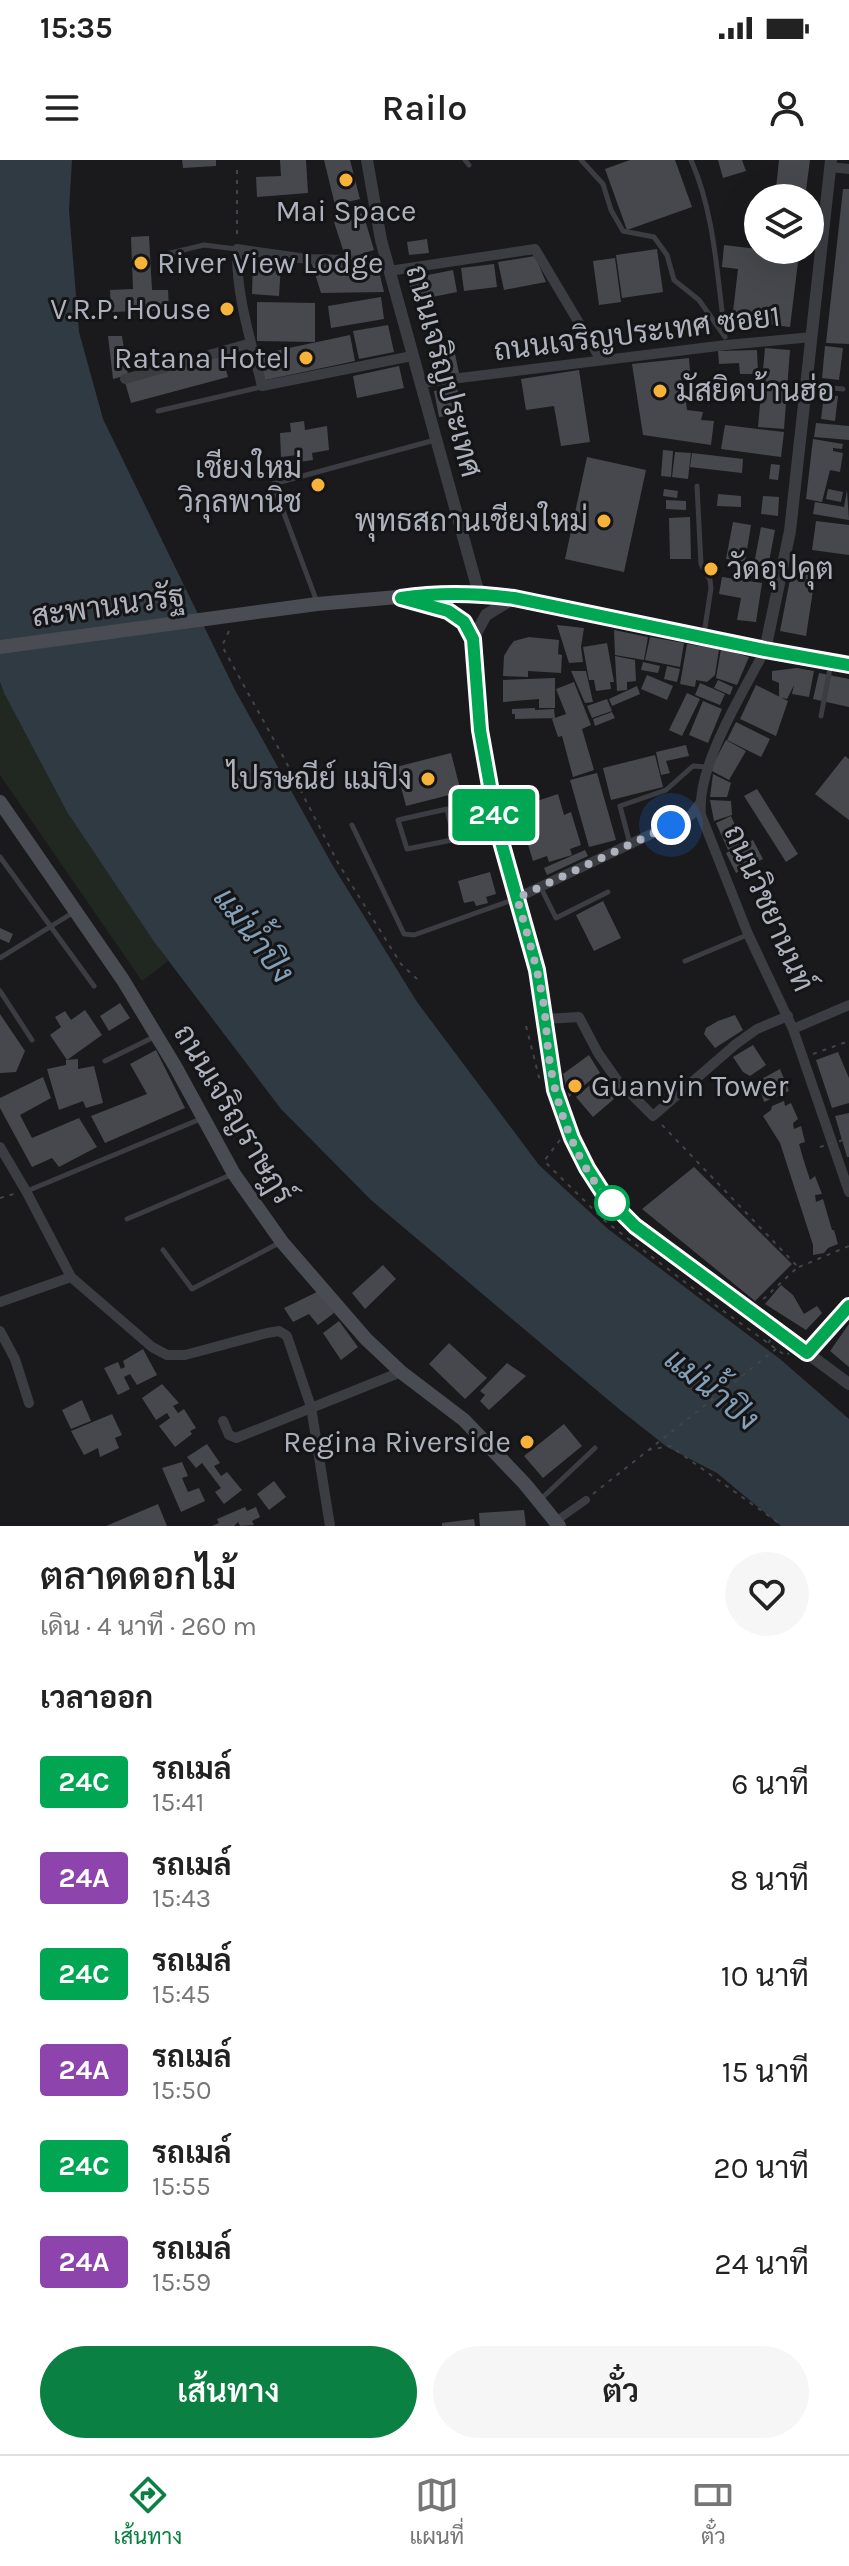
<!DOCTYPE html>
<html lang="th">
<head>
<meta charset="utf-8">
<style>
  body { margin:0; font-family:Karla,Sarabun,sans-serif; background:#f6f6f6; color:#222; height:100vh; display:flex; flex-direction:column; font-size:30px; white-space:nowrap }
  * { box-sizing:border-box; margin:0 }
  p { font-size:26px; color:#767676 }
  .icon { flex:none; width:44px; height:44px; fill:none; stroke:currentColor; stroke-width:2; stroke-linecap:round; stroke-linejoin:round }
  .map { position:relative; height:1366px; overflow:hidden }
  .sheet { display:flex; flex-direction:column; background:#fff; flex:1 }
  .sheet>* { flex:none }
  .badge { padding:0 16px; border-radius:6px; font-size:28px; line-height:52px }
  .buttons { position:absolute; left:744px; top:24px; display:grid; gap:16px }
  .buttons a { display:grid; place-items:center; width:80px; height:80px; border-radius:50%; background:#fff; box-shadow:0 8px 32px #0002; font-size:40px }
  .you { position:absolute; width:40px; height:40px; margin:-20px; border:6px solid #fff; border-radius:50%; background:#1a73e8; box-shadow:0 0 0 12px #1a73e833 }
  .map>.badge { position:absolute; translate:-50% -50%; box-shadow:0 0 0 4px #fff }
  h2 { padding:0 40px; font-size:30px; line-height:72px }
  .round { display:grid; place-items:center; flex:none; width:84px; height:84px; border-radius:42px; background:#f6f6f6 }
  .head { display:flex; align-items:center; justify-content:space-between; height:136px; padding:0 40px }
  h1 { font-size:38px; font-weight:600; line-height:60px }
  .action { display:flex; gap:16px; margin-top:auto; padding:16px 40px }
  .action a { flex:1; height:92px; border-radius:48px; background:#0b8043; color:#fff; font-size:32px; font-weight:600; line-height:92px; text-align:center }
  .action a+a { background:#f6f6f6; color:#222 }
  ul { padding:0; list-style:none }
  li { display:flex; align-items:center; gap:24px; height:96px; padding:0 40px }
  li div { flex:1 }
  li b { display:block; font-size:30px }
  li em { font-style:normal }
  li .badge { min-width:88px; font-weight:700; text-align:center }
  .status { display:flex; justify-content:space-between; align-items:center; height:56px; padding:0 40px; background:#fff; direction:ltr }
  .status svg { height:22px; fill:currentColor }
  header { display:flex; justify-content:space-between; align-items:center; height:104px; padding:0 40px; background:#fff; font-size:36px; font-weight:600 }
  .menu { display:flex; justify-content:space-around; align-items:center; height:112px; border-top:2px solid #e0e0e0; background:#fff; font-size:22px; color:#767676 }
  .menu a { display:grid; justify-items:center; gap:4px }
  .menu .current { color:#0b8043 }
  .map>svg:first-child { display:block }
  .green { fill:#202821 }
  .water { fill:#303a42 }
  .building { fill:#47484d }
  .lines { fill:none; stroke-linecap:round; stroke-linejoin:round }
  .path { stroke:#414449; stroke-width:2; stroke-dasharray:4 6; stroke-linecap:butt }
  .service { stroke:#3b3d42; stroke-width:5 }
  .pedestrian { stroke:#3b3d42; stroke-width:8 }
  .minor { stroke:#3b3d42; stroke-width:10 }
  .tertiary { stroke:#3b3d42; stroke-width:12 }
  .secondary { stroke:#494c52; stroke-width:14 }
  .path-bridge { stroke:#414449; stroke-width:2; stroke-dasharray:4 6; stroke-linecap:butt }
  .line-casing { stroke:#fff; stroke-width:18 }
  .line { stroke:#00a651; stroke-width:12 }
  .walk { stroke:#adb2bd; stroke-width:8; stroke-dasharray:0 14.4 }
  .poi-dot { fill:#f7b339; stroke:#151518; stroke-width:3 }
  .stop-dot { fill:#fff; stroke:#00a651; stroke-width:4 }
  .labels { text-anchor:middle; stroke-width:6; stroke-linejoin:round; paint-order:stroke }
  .poi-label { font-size:30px; fill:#adb2bd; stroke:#151518; text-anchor:end }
  .street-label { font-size:30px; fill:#adb2bd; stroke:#151518 }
  .water-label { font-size:32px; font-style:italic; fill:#84a0b8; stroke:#151518 }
</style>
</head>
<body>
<div class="status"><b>15:35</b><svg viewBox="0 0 49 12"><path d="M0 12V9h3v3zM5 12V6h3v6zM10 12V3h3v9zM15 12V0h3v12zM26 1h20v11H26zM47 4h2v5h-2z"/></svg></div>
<header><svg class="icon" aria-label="menu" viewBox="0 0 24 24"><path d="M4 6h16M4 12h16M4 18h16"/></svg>Railo<svg class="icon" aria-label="person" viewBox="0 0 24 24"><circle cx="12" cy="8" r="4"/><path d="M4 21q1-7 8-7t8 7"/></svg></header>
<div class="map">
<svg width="849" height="1366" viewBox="0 0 849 1366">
  <rect width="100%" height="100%" fill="#1a1a1d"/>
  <path class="green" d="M0,522L4,533L67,652L168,801L142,821L0,615Z"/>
  <path class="water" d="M0,0H72L69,50L79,172L103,259L235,530L333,706L417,842L539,1005L608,1069L780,1199L849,1259V1366H781L717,1313L667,1287L619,1249L371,1040L281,949L155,783L67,652L4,533L0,522Z"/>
  <path class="building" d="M182,0H216V6L183,8Z
    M280,0H306L308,33L257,37L256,17L281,16Z
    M324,0H350L360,39L335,45Z
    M630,0H675L692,47L627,70L605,9Z
    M718,0H742L746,11L723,18Z
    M779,0H810L805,38H775Z
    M843,29H849V184L826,183Z
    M363,53L374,90L346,99L334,62Z
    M149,76L152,130H168L169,150L111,152L110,130L133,129L131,77Z
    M427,79L429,93L409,95L407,82Z
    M724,85L799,94L790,167L732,160L738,109L722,107Z
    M657,89L663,132L622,138L616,95Z
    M535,96L546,122L504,130L498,102Z
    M615,98L621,142L599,145L593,101Z
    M253,103L281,105L279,136L252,134Z
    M312,104L378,107L384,132L321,133Z
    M494,104L497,127L464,131L461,108Z
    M453,110L457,132L413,141L408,119Z
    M381,137L384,159L331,168L328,146Z
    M257,142L315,143V182L257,181Z
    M388,165L394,192L359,199L353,171Z
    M350,175L355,201L261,221L256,195Z
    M108,176H122L128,215L113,219Z
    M825,186L843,188L839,220L822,218Z
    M765,188L790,190L784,269L758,267Z
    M454,189L459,213L433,218L429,193Z
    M757,190L758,214H740L739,203L719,204L718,191Z
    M222,196L228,217L131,243L125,222Z
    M689,198L690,212H682L687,250L703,252L701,260L714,261L711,285L643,275L632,204Z
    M399,206L404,228L357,238L353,216Z
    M579,210L590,282L561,286L554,246L526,250L521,219Z
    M457,227L461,254L439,257L434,231Z
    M824,235L838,236L835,261L821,259Z
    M304,261L305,270L327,266L329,290L312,293L313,300L299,302L298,295L281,297L280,273L291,272L290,263Z
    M816,263L849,266V280L814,277Z
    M725,265L784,272L781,297L721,289Z
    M813,279L843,284L842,289L833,288V291L843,293L840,312L830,310L822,342L806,339Z
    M663,290L673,291L671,317L661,316Z
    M675,292L691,293L688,319L672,317Z
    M692,293L743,299L742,313L690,307Z
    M587,297L646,310L624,412L565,399Z
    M771,304L780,305L778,320L769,319Z
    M664,329L678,331L677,338L663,336Z
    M828,329L843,332L841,342L826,339Z
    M847,330L849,360L813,354L815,342L844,347Z
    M718,334L741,336V347L717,346Z
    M763,336L779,337L778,356L761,354Z
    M666,340L686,341V350L666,349Z
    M690,357L691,399H670L669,358Z
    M816,361L849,365V395L812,390Z
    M733,362L751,365L745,402L726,399Z
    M761,367L775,370L768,407L754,404Z
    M793,404L816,411L806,476L780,471Z
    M722,417L762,423L756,462L737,460L741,438L719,434Z
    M557,465L584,468L581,487L583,502L569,503Z
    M614,470L648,477L644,500L615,495Z
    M529,477L559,480L558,494L562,495L561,513L528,511V517L503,516L504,496L510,486L514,481Z
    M650,477L684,483L680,507L645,500Z
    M607,483L614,522H610L611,529L596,531L594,520H589L583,487Z
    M687,484L719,489L715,515L707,522L696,520L695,527L680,524Z
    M721,489L749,497L737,525L716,518Z
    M615,496L635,500L636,521L627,522V530L617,531Z
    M643,502L660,506L658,513L641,510Z
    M667,506L680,509L677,522L664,519Z
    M797,508L814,511L809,537L792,534L794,525L787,539L779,537V523L772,520V511Z
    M571,511H586L593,542L585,543Z
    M819,513L849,519V547L813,539Z
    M647,515L673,526L667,540L641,529Z
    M555,518V548H539V539L503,542V520Z
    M718,520L733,527L730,535L714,528Z
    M574,522L591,565L582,569L594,610L573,617L562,576L558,577L552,559L566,554L556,529Z
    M700,523L725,534L720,545L695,535Z
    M756,525L788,541L776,576L740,559Z
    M637,526L640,534L612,546L609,539Z
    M687,533L700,539L682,576L669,570Z
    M607,539L612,551L592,558L587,546Z
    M703,541L722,549L708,583L689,575Z
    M535,548V550L554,549L555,558L515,559V554H512V549Z
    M612,552L615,558L595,566L593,559Z
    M736,562L770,579L761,597L727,580Z
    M726,580L746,591L729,620L710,610Z
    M686,585L689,596L666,601L670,613L661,615L656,592Z
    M451,593L461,632L406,646L396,607Z
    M655,595L663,627L611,640L603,608Z
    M845,596L849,599V660L815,634Z
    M597,613L616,680L589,687L570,620Z
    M713,614L731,623L727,637H710Z
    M757,629L798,694L786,702L744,636Z
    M558,634L564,655L571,652L581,685L570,689L572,695L549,702L547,696L533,701L522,665L539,660L534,642Z
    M710,640L731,641L732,655L714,661Z
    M731,656L743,683L728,690L716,663Z
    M753,680L763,699L736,713L726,693Z
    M585,690L588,696L547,715L544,708Z
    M490,712L496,734L486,737L488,743L476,746L474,741L464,743L458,721Z
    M603,741L621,778L594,791L576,755Z
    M0,768L13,774L9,783L0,779Z
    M120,843L130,858L109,871L100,856Z
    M85,850L102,875L67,900L50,875L61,867L55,857L65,851L71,860Z
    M0,854L25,891L16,912L0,913Z
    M735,855L743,870L715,888L704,874L706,868L718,861Z
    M753,885L766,905L750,916L743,912L733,897Z
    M156,890L185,948L105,983L91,956L147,934L130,904Z
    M838,892L849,918V943L832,948L816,900Z
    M589,895L600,913L569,937L563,914Z
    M78,899V909L94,906L103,943L86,948L83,941L59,950L47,909L66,905V900Z
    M780,909L789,931L764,942L758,921Z
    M43,917L51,938L20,955L32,978L79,958L97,987L59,1007L52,998L32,1007L0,948V938Z
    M597,919L614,939L593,957L576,937Z
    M784,941L785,946L791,943L798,959L793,963L794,969L801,966L805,982L799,984L803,998L810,1020L815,1016L822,1034L815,1035L816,1042L823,1039L832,1070H834L838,1084L828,1088L824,1093L813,1095V1085L780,983L763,956L771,950L772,946Z
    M849,953V997H847L835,956Z
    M694,1007L792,1104L755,1141L642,1049Z
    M383,1105L396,1119L365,1149L352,1133Z
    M781,1125L793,1135L804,1154L817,1146L822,1153L806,1170L765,1144Z
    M319,1131L334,1153L318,1165L309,1154L293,1162L284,1148Z
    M339,1161L358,1187L341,1200L323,1173Z
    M849,1164V1207L830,1191Z
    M449,1183L487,1218L465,1239L429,1204Z
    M143,1189L157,1215L137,1225L130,1214L124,1217L130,1229L118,1235L104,1208L118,1202L121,1209L125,1207L123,1201Z
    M507,1203L526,1216L489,1250L480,1241L485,1235L480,1231Z
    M162,1224L179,1243L173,1246L178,1253L184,1249L196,1268L190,1271L192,1274L175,1287L159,1266L170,1258L167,1253L156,1260L142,1238Z
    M82,1240L91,1261L71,1269L62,1250Z
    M112,1254L122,1275L115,1278L119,1288L100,1297L98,1288L84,1295L71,1271Z
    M564,1264L582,1286L543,1318L524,1296Z
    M207,1284L220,1303L214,1306L221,1316L227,1312L242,1330L224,1344L215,1332L221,1328L202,1303L196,1308L187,1297Z
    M182,1302L188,1316L182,1318L188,1332L199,1328L205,1341L181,1352L162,1308Z
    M274,1321L286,1337L269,1350L257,1334Z
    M158,1344L167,1366H106Z
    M245,1347L247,1351L256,1347L260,1357L252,1361L254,1365L240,1366L238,1362L234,1366H212L219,1363L217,1359Z
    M524,1350L526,1366H480L479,1353Z
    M474,1359L475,1366H442V1363Z"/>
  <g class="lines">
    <path class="path" d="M237,10V76
      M229,471L222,486L285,600L338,703L401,804L417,819
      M526,866L540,921
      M813,894L849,881
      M662,965L798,1107L759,1143
      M560,980L544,1001L605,1061L715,1145L786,1196L789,1193
      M0,1038L14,1034
      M799,1107L849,1086
      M648,1290L670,1286L783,1366
      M593,1334L776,1189"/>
    <path class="service" d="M465,0L469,5
      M581,0L603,24L611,50L623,71L654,77L667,95L674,120L699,140L725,177
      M691,0C715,54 717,117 725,175
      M162,95L204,85L236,89
      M807,226L843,229
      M158,251L261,227
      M697,326L701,404L710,420L711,428L704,474
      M317,442L273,324L435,280
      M821,556L831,503
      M352,665L404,774L414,775L515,739
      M454,679L447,649L398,660L407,689L497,671
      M630,684L620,646L666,630L693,606L706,607
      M0,697L94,826
      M541,728L556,758L608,732
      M0,798L74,752
      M685,801L747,775
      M0,831L32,880
      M105,901L156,876
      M27,1031L203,958
      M127,1059L233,1014
      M163,1090L192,1129L281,1082
      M540,1340L595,1288"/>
    <path class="pedestrian" d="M556,1361L586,1340"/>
    <path class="minor" d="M830,7L849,9
      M386,101L307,99L237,89C236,136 251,181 262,226L412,196
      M389,111L535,89L601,200
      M125,219L251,183
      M420,223L726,185L812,177
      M765,490C743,533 696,606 701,655L748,774L793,869L849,1032
      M517,738L691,655L700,643
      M545,859L579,857L598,893L617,920L653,956L736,884L757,869L788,856
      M793,869L849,845
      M0,987L26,1031L71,1117L152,1187L167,1195H185L267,1173L279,1171L287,1176L311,1247L330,1366
      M0,1142L71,1117
      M0,1171L15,1199L29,1243
      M223,1261L229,1275L236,1278L401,1212"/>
    <path class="tertiary" d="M367,0L381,80L479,434
      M401,438L448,451L464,462L473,479L485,607L498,671L537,810L555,930L572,978L587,1008L605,1036L635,1066L849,1224
      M473,479L486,455L514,438
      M765,490L790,371L831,0
      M807,1193L849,1145"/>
    <path class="secondary" d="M0,487L317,444L444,433L479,434L514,438L765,490L849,505
      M0,642L123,820L175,906L234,1014L282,1082L366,1179L401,1212L464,1260L525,1324L559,1366"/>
    <path class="path-bridge" d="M820,987L843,980
      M768,1183L786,1159"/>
  </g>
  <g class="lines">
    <defs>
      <path id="line" d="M849,505L765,490L514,438C476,433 440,432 401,438L448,451L464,462L473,479L480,570L498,671L537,810L555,930L572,978L587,1008L605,1036L635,1066L807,1193L849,1146"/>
    </defs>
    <use href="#line" class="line-casing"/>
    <use href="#line" class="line"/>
    <path class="walk" d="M612,1043C579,1009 559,955 551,909C546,884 547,859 542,835C536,802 526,770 517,738L671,665"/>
  </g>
  <g class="poi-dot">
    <circle cx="346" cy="20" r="8"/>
    <circle cx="141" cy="103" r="8"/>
    <circle cx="227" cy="149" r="8"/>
    <circle cx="306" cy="198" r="8"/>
    <circle cx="660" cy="231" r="8"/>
    <circle cx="318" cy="325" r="8"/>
    <circle cx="604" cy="361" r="8"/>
    <circle cx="711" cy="409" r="8"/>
    <circle cx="428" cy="619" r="8"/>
    <circle cx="575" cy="926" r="8"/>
    <circle cx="527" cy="1282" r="8"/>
  </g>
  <circle class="stop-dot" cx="612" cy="1043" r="16"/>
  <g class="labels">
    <g class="poi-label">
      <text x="346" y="61" text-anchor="middle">Mai Space</text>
      <text x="157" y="113" text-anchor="start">River View Lodge</text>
      <text x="211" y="159">V.R.P. House</text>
      <text x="290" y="208">Ratana Hotel</text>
      <text x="676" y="241" text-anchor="start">มัสยิดบ้านฮ่อ</text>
      <text x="302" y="318">เชียงใหม่<tspan x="302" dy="34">วิกุลพานิช</tspan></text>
      <text x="588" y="371">พุทธสถานเชียงใหม่</text>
      <text x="727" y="419" text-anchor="start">วัดอุปคุต</text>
      <text x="412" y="629">ไปรษณีย์ แม่ปิง</text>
      <text x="591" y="936" text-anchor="start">Guanyin Tower</text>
      <text x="511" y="1292">Regina Riverside</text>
    </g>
    <g class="street-label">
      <text transform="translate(637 173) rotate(-7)" y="10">ถนนเจริญประเทศ ซอย1</text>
      <text transform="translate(444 211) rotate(75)" y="10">ถนนเจริญประเทศ</text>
      <text transform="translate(108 446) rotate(-8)" y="10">สะพานนวรัฐ</text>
      <text transform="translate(769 748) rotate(66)" y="10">ถนนวิชยานนท์</text>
      <text transform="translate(234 954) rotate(59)" y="10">ถนนเจริญราษฎร์</text>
    </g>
    <g class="water-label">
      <text transform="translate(254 775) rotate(53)" y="11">แม่น้ำปิง</text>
      <text transform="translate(712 1229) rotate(39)" y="11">แม่น้ำปิง</text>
    </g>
  </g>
</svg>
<div class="buttons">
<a><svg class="icon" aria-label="layers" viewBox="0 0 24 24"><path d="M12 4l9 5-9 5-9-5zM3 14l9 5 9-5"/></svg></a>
</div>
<div class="you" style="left:671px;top:665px"></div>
<b class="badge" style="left:494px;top:655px;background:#00a651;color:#fff">24C</b>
</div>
<section class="sheet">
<div class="head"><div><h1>ตลาดดอกไม้</h1><p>เดิน · 4 นาที · 260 m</p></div><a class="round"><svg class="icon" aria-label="heart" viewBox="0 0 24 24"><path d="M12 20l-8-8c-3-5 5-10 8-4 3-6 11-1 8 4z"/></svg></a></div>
<h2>เวลาออก</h2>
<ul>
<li><span class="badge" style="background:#00a651;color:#fff">24C</span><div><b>รถเมล์</b><p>15:41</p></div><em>6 นาที</em></li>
<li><span class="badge" style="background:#8e44ad;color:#fff">24A</span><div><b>รถเมล์</b><p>15:43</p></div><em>8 นาที</em></li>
<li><span class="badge" style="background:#00a651;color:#fff">24C</span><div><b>รถเมล์</b><p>15:45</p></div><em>10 นาที</em></li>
<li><span class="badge" style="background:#8e44ad;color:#fff">24A</span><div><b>รถเมล์</b><p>15:50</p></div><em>15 นาที</em></li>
<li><span class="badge" style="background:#00a651;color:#fff">24C</span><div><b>รถเมล์</b><p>15:55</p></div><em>20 นาที</em></li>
<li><span class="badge" style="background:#8e44ad;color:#fff">24A</span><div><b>รถเมล์</b><p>15:59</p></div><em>24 นาที</em></li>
</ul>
<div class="action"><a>เส้นทาง</a><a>ตั๋ว</a></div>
</section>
<nav class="menu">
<a class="current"><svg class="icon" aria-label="directions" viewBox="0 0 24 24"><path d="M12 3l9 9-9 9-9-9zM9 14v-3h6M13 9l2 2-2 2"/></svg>เส้นทาง</a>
<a><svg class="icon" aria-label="map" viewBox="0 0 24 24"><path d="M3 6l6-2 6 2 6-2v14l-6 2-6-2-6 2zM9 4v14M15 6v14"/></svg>แผนที่</a>
<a><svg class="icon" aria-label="tickets" viewBox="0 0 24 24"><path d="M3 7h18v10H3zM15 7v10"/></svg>ตั๋ว</a>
</nav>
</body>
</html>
